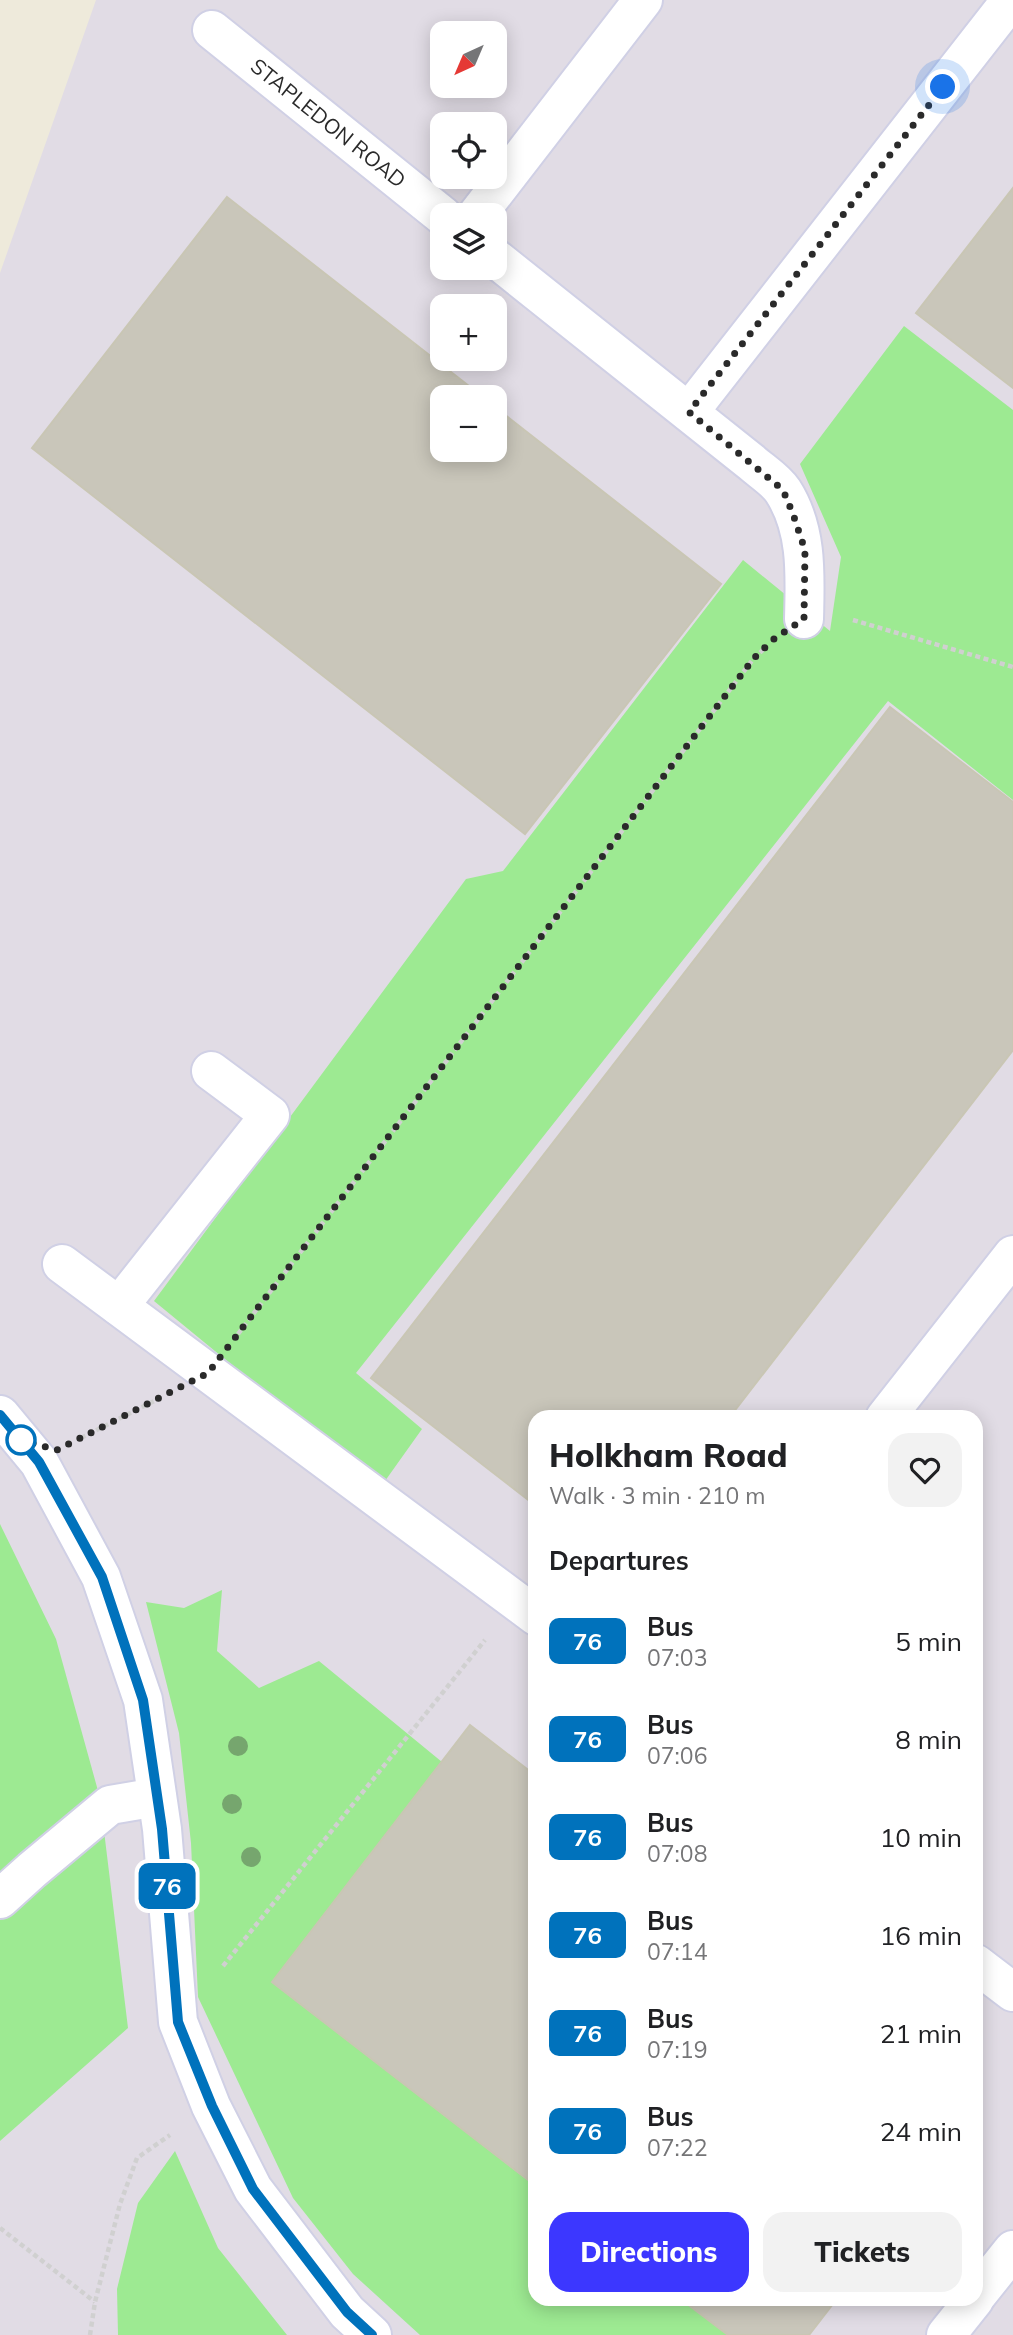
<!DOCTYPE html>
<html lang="en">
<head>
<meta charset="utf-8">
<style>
  body { margin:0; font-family:Mulish,sans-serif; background:#f2f2f2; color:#202124; height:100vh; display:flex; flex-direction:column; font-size:26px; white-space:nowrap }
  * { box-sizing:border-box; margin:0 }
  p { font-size:23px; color:#757577 }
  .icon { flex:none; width:38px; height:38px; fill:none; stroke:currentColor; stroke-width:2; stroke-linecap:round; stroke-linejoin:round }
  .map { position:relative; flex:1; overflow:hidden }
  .drawer { position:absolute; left:528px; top:1410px; width:455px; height:896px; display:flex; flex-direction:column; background:#fff; border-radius:21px; box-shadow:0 4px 18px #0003 }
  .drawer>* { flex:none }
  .badge { padding:0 14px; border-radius:10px; font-size:24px; line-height:46px }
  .needle { width:46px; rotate:224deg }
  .fabs { position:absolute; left:430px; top:21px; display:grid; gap:14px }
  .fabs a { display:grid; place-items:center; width:77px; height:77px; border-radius:14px; background:#fff; box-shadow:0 4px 18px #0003; font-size:35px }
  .you { position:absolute; width:35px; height:35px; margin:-18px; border:5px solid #fff; border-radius:50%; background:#1a73e8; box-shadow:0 0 0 10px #1a73e833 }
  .map>.badge { position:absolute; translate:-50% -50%; box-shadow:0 0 0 4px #fff }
  h2 { padding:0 21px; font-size:26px; line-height:63px }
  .round { display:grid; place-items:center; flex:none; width:74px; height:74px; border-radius:21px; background:#f2f2f2 }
  .head { display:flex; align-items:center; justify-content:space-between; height:119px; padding:0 21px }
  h1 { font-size:33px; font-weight:800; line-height:52px }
  .button { display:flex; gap:14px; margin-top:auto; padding:14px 21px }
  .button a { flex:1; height:80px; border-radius:21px; background:#3c37ff; color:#fff; font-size:28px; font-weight:800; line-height:80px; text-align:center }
  .button a+a { background:#f2f2f2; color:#202124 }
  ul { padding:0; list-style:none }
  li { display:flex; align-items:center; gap:21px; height:98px; padding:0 21px }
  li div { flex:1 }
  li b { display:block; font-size:26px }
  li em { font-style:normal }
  li .badge { min-width:77px; font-weight:700; text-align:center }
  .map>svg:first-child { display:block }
  .industrial { fill:#e1dce5; fill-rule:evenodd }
  .green { fill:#9dea92 }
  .building { fill:#c9c6ba; stroke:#c9c6b4; stroke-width:2 }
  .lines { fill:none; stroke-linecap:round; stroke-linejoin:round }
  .minor-casing { stroke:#d0d0e5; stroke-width:42 }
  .path { stroke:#d0d0d0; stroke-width:4.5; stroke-dasharray:5 3.5; stroke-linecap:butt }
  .minor { stroke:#fff; stroke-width:38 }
  .tree { fill:#76a66e }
  .line-casing { stroke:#fff; stroke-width:16 }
  .line { stroke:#0072bc; stroke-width:10 }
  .walk { stroke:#2a2a2a; stroke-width:7; stroke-dasharray:0 12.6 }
  .stop-dot { fill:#fff; stroke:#0072bc; stroke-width:3.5 }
  .labels { text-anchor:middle; stroke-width:5; stroke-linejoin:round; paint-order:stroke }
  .street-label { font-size:21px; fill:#2a2a2a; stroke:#fff }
</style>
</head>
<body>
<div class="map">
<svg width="1013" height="2335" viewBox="0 0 1013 2335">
  <rect width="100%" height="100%" fill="#eeeadb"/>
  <path class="industrial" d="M96,0H1013V2335H0V273ZM443,33H495V86H443ZM443,124H495V177H443ZM443,215H495V268H443ZM443,306H495V359H443ZM443,397H495V450H443ZM536,1418H976V2300H536Z"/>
  <path class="green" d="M904,326L1013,410V800L888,701L356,1373L422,1429L385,1481L305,1425L154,1301L466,879L503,871L743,560L830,631L841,557L800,464Z
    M0,1524L56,1639L100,1798L128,2028L0,2141Z
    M222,1590L217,1651L259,1688L319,1661L442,1762L273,1982L535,2186L536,2300H682L728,2335H420L353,2274L293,2198L198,1997L191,1843L179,1733L146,1602L184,1608Z
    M175,2151L218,2248L287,2335H118L117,2289L138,2203Z"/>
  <path class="building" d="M1013,188V388L916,313Z
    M227,197L483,397H443V450H495V407L721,584L525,834L32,448Z
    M890,707L1013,802V1050L729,1418H536V1506L371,1378Z
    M470,1725L536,1776V2186L272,1982Z
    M682,2300H836L809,2335H728Z"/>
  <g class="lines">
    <defs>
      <g id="minor">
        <path id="s1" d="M212,30L443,216"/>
        <path d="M477,215L643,0"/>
        <path d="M495,258L751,462C761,471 776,480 783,491C808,530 805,576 804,619"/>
        <path d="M689,412L1011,0"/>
        <path d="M62,1264L536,1616"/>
        <path d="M119,1306L270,1115L211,1071"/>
        <path d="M0,1415L39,1462L101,1577L143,1700L162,1829L178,2022L211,2106L253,2189L347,2312L372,2335"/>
        <path d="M885,1418L1013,1255"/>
        <path d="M0,1899L32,1870L110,1805L157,1797"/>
        <path d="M976,1964L1013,1992"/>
        <path d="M976,2296L1013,2250"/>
        <path d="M946,2335L974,2300"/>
      </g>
    </defs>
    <use href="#minor" class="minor-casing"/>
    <path class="path" d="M853,620L1013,667
      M238,1334L754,658L766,647
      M81,1438L160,1398
      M223,1966L485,1640
      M0,2228L95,2302
      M90,2335L95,2302L120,2204L137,2158L170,2135"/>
    <use href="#minor" class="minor"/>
  </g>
  <g class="tree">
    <circle cx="238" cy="1746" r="10"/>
    <circle cx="232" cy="1804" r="10"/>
    <circle cx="251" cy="1857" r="10"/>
  </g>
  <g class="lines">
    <defs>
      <path id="line" d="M0,1415L39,1462L102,1577L143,1700L162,1829L178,2022L212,2106L253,2189L347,2312L372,2335"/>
    </defs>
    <use href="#line" class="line-casing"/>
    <use href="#line" class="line"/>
    <path class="walk" d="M21,1440L57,1450L208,1373L754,658L775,638L804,619L805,550L793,514L783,490L689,412L943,87"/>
  </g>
  <circle class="stop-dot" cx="21" cy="1440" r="14"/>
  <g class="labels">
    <g class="street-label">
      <text dy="7" stroke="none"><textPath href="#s1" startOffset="149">STAPLEDON ROAD</textPath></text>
    </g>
  </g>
</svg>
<div class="fabs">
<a><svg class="needle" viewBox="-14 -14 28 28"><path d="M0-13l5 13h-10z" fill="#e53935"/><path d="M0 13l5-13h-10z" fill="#757577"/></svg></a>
<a><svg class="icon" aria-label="locate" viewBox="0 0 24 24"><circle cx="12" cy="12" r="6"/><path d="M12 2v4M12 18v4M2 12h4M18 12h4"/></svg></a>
<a><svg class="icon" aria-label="layers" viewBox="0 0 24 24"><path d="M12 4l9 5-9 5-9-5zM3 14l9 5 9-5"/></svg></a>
<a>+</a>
<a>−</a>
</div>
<div class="you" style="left:943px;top:87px"></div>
<b class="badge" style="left:167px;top:1886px;background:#0072bc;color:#fff">76</b>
<section class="drawer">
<div class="head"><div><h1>Holkham Road</h1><p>Walk · 3 min · 210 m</p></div><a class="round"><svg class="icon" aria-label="heart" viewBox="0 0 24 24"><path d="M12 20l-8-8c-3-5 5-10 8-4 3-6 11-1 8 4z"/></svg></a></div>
<h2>Departures</h2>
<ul>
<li><span class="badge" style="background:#0072bc;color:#fff">76</span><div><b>Bus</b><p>07:03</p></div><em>5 min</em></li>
<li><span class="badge" style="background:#0072bc;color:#fff">76</span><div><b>Bus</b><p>07:06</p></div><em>8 min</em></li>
<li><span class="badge" style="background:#0072bc;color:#fff">76</span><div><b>Bus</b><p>07:08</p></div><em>10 min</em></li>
<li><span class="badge" style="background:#0072bc;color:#fff">76</span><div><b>Bus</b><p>07:14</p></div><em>16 min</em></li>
<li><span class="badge" style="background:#0072bc;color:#fff">76</span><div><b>Bus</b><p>07:19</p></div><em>21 min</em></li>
<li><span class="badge" style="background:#0072bc;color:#fff">76</span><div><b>Bus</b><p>07:22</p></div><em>24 min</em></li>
</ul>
<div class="button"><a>Directions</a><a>Tickets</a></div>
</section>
</div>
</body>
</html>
